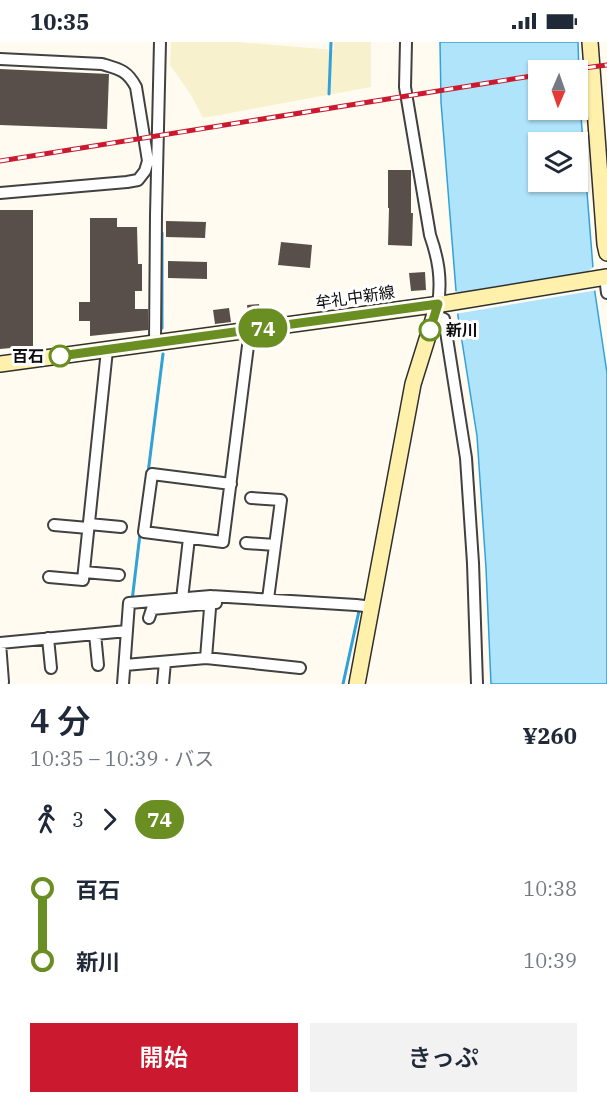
<!DOCTYPE html>
<html lang="ja">
<head>
<meta charset="utf-8">
<style>
  body { margin:0; font-family:"IBM Plex Serif","Noto Sans JP",serif; background:#f2f2f3; color:#1f2937; height:100vh; display:flex; flex-direction:column; font-size:22px; white-space:nowrap }
  * { box-sizing:border-box; margin:0 }
  p { font-size:20px; color:#747a83 }
  .icon { flex:none; width:33px; height:33px; fill:none; stroke:currentColor; stroke-width:2; stroke-linecap:round; stroke-linejoin:round }
  .map { position:relative; height:642px; overflow:hidden }
  .side { display:flex; flex-direction:column; background:#fff; flex:1 }
  .side>* { flex:none }
  .badge { padding:0 12px; border-radius:20px; font-size:21px; line-height:39px }
  .needle { width:39px; rotate:182deg }
  .controls { position:absolute; left:528px; top:18px; display:grid; gap:12px }
  .controls a { display:grid; place-items:center; width:60px; height:60px; border-radius:0px; background:#fff; box-shadow:0 2px 4px #0004; font-size:30px }
  .map>.badge { position:absolute; translate:-50% -50%; box-shadow:0 0 0 3px #fff }
  .legs { display:flex; align-items:center; gap:9px; height:66px; padding:0 30px; font-size:20px }
  .legs p { margin-inline-start:auto }
  .overview { display:flex; align-items:center; justify-content:space-between; height:102px; padding:0 30px }
  h1 { font-size:33px; font-weight:600; line-height:45px }
  .cta { display:flex; gap:12px; margin-top:auto; padding:12px 30px }
  .cta a { flex:1; height:69px; border-radius:0px; background:#cb1a2f; color:#fff; font-size:24px; font-weight:600; line-height:69px; text-align:center }
  .cta a+a { background:#f2f2f3; color:#1f2937 }
  ul { padding:0 30px; list-style:none }
  li { display:flex; align-items:center; gap:21px; height:72px; font-size:22px }
  li i { display:grid; place-items:center; width:9px; height:100%; margin:0 8px; background:currentColor }
  li i::after { content:''; width:15px; height:15px; margin:-8px; border:4px solid; border-radius:50%; background:#fff }
  li p { margin-inline-start:auto }
  li:first-child i { background:linear-gradient(#0000 50%,currentColor 0) }
  li:last-child i { background:linear-gradient(currentColor 50%,#0000 0) }
  .status { display:flex; justify-content:space-between; align-items:center; height:42px; padding:0 30px; background:#fff; direction:ltr }
  .status svg { height:16px; fill:currentColor }
  .map>svg:first-child { display:block }
  .farmland { fill:#f8f1cd }
  .water { fill:#afe4fb; stroke:#30a2d9; stroke-width:1.5; fill-rule:evenodd }
  .pier { fill:#fffbf0 }
  .lines { fill:none; stroke-linecap:round; stroke-linejoin:round }
  .stream { stroke:#30a2d9; stroke-width:3 }
  .building { fill:#584e4a }
  .street-casing { stroke:#414141; stroke-width:14 }
  .secondary-casing { stroke:#303030; stroke-width:18 }
  .street { stroke:#fff; stroke-width:10 }
  .secondary { stroke:#fff0ab; stroke-width:15 }
  .rail-casing { stroke:#cb1a2f; stroke-width:5 }
  .rail { stroke:#fff; stroke-width:3; stroke-dasharray:9; stroke-linecap:butt }
  .line-1-casing { stroke:#fff; stroke-width:14 }
  .line-1 { stroke:#6b8e23; stroke-width:9 }
  .stop-1-dot { fill:#fff; stroke:#6b8e23; stroke-width:3 }
  .labels { text-anchor:middle; stroke-width:6; stroke-linejoin:round; paint-order:stroke }
  .street-label { font-size:16px; fill:#0e0e0e; stroke:#fff }
  .stop-label { font-size:16px; font-weight:bold; fill:#0e0e0e; stroke:#fff; text-anchor:start }
</style>
</head>
<body>
<div class="status"><b>10:35</b><svg viewBox="0 0 49 12"><path d="M0 12V9h3v3zM5 12V6h3v6zM10 12V3h3v9zM15 12V0h3v12zM26 1h20v11H26zM47 4h2v5h-2z"/></svg></div>
<div class="map">
<svg width="607" height="642" viewBox="0 0 607 642">
  <rect width="100%" height="100%" fill="#fffbf0"/>
  <path class="farmland" d="M171,0H238L334,8V0H371V45L203,76L191,53L170,23Z"/>
  <path class="water" d="M440,0H578L580,62L595,251L607,331V642H491L486,526L477,394L458,274L441,60ZM538,28H578V68H538ZM538,100H578V140H538Z"/>
  <path class="pier" d="M596,223L598,248L455,272L453,248L460,251L588,229Z"/>
  <g class="lines">
    <path class="stream" d="M329,52L331,0
      M162,286V191
      M148,431L163,312
      M132,559L140,492
      M343,642L359,569"/>
  </g>
  <path class="building" d="M0,27L109,32L107,87L0,83Z
    M388,128H411V171H413L412,204L388,203L389,166H388Z
    M0,168H33V304L0,307Z
    M90,176H117V185H137L138,222H142V249H135V267H148V288L90,294V279H79V260H90Z
    M166,179L206,180L205,196L166,195Z
    M281,200L312,203L310,226L278,223Z
    M168,219L207,220V237L168,236Z
    M425,230L426,248L411,249L409,231Z
    M259,262L260,276L249,277L247,263Z
    M229,266L231,280L215,282L213,268Z"/>
  <g class="lines">
    <defs>
      <path id="street" d="M406,0L405,45L430,193C438,216 442,237 438,262
        M0,17L102,22C119,27 127,28 136,45L148,119L145,129L138,138L127,140L0,151
        M605,235L607,251
        M434,273L444,277L466,416L473,521L477,642
        M155,301L156,173L160,0
        M231,442L152,432L144,490L223,500L250,288
        M251,456L281,458L268,557
        M89,482L121,485
        M54,483L88,486
        M246,501L275,503
        M84,530L119,533
        M49,535L83,538L107,308
        M211,554L206,616L300,626
        M182,557L189,496
        M149,576L152,567L216,561
        M95,592L98,623
        M48,596L51,626
        M125,623L206,616
        M3,640L0,601L127,589
        M123,642L129,561L211,554L356,563L373,565
        M163,642L165,620"/>
      <path id="secondary" d="M590,0L605,202L607,211
        M0,322L448,261L607,235
        M357,642L413,342L438,262"/>
    </defs>
    <use href="#street" class="street-casing"/>
    <use href="#secondary" class="secondary-casing"/>
    <use href="#street" class="street"/>
    <use href="#secondary" class="secondary"/>
    <defs>
      <path id="rail" d="M569,28L607,23
        M0,119L538,33"/>
    </defs>
    <use href="#rail" class="rail-casing"/>
    <use href="#rail" class="rail"/>
  </g>
  <g class="lines">
    <defs>
      <path id="line-1" d="M60,314L438,262L430,288"/>
    </defs>
    <use href="#line-1" class="line-1-casing"/>
    <use href="#line-1" class="line-1"/>
  </g>
  <g class="stop-1-dot">
    <circle cx="430" cy="288" r="10"/>
    <circle cx="60" cy="314" r="10"/>
  </g>
  <g class="labels">
    <g class="street-label">
      <text transform="translate(355 255) rotate(-8)" y="6">牟礼中新線</text>
    </g>
    <g class="stop-label">
      <text x="446" y="294">新川</text>
      <text x="44" y="320" text-anchor="end">百石</text>
    </g>
  </g>
</svg>
<div class="controls">
<a><svg class="needle" viewBox="-14 -14 28 28"><path d="M0-13l5 13h-10z" fill="#e53935"/><path d="M0 13l5-13h-10z" fill="#747a83"/></svg></a>
<a><svg class="icon" aria-label="layers" viewBox="0 0 24 24"><path d="M12 4l9 5-9 5-9-5zM3 14l9 5 9-5"/></svg></a>
</div>
<b class="badge" style="left:263px;top:286px;background:#6b8e23;color:#fff">74</b>
</div>
<section class="side">
<div class="overview"><div><h1>4 分</h1><p>10:35 – 10:39 · バス</p></div><b>¥260</b></div>
<div class="legs"><svg class="icon" aria-label="walk" viewBox="0 0 24 24"><circle cx="13" cy="4" r="2"/><path d="M13 8l-2 6 4 7M11 14l-3 7M7 12l3-4h3l4 4"/></svg>3<svg class="icon" aria-label="forward" viewBox="0 0 24 24"><path d="M9 5l7 7-7 7"/></svg><b class="badge" style="background:#6b8e23;color:#fff">74</b></div>
<ul>
<li><i style="color:#6b8e23"></i><b>百石</b><p>10:38</p></li>
<li><i style="color:#6b8e23"></i><b>新川</b><p>10:39</p></li>
</ul>
<div class="cta"><a>開始</a><a>きっぷ</a></div>
</section>
</body>
</html>
